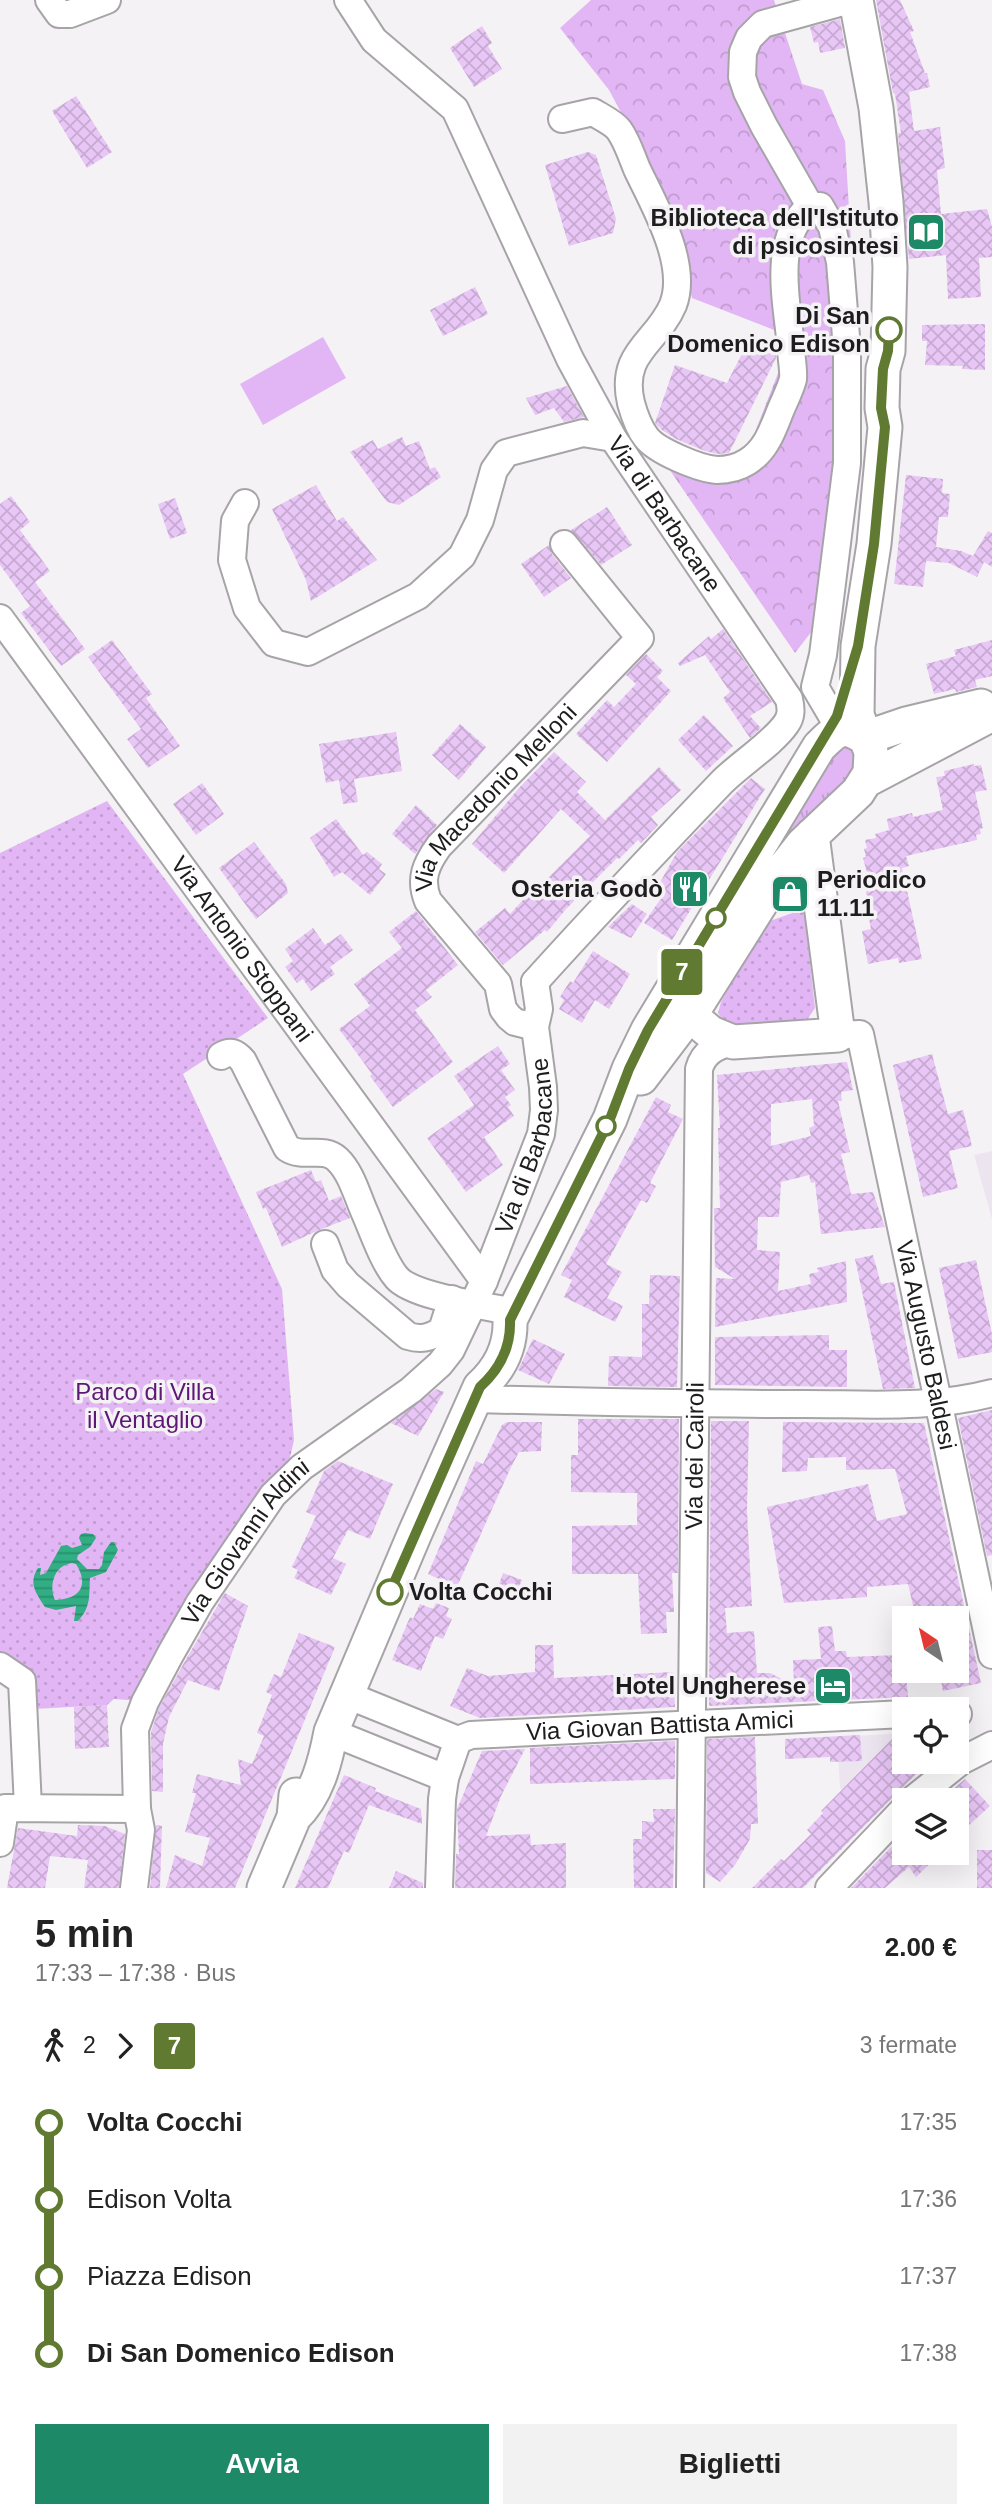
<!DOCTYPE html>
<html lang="it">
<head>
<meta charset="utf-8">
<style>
  body { margin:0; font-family:Helvetica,sans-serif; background:#f2f2f2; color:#222; height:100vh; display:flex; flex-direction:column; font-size:26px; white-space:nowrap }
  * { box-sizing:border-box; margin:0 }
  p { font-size:23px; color:#767676 }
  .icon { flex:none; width:38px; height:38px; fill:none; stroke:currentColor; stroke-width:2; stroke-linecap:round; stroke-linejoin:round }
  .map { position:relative; height:1888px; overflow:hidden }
  .sheet { display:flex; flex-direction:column; background:#fff; flex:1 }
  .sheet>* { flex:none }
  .badge { padding:0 14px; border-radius:5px; font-size:24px; line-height:46px }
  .needle { width:46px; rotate:325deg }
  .tools { position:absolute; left:892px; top:1606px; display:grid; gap:14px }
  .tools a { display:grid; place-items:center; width:77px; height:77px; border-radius:0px; background:#fff; box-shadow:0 7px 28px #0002; font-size:35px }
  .map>.badge { position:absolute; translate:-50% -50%; box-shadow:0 0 0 4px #fff }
  .legs { display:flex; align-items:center; gap:10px; height:77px; padding:0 35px; font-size:23px }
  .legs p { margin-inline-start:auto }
  .overview { display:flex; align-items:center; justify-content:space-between; height:119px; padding:0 35px }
  h1 { font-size:38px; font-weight:800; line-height:52px }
  .button { display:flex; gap:14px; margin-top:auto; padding:14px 35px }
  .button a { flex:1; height:80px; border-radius:0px; background:#1d8967; color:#fff; font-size:28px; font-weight:800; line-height:80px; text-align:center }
  .button a+a { background:#f2f2f2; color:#222 }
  ul { padding:0 35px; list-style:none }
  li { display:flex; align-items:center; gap:24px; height:77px; font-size:26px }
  li i { display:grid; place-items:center; width:10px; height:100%; margin:0 9px; background:currentColor }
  li i::after { content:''; width:18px; height:18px; margin:-9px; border:5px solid; border-radius:50%; background:#fff }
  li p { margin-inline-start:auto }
  li:first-child i { background:linear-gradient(#0000 50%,currentColor 0) }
  li:last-child i { background:linear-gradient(currentColor 50%,#0000 0) }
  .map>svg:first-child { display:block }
  .built { fill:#ece5f0 }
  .grass { fill:url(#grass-tufts) }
  .forest { fill:url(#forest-crowns) }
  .park { fill:url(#park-dots) }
  .pitch { fill:#e2b6f4 }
  .water { fill:url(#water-rules); fill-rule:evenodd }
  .building { fill:url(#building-cross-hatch); fill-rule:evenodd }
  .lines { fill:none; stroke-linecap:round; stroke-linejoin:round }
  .minor-casing { stroke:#a7a4a8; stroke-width:30 }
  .major-casing { stroke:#a7a4a8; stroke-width:37 }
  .minor { stroke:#fff; stroke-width:26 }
  .major { stroke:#fff; stroke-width:33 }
  .line-1-casing { stroke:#fff; stroke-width:16 }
  .line-1 { stroke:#607b31; stroke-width:10 }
  .stop-1-dot { fill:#fff; stroke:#607b31; stroke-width:3.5 }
  .labels { text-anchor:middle; stroke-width:7; stroke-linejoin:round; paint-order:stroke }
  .poi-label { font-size:24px; font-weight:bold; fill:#1e1d1e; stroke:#f5f2f6; text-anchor:end }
  .stop-label { font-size:24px; font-weight:bold; fill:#1e1d1e; stroke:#f5f2f6; text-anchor:end }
  .street-label { font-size:24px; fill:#1e1d1e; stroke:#f5f2f6 }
  .park-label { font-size:24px; fill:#5d1774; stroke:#f5f2f6 }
</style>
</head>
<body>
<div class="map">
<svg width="992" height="1888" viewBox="0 0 992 1888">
  <defs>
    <pattern id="grass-tufts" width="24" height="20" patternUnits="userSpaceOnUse" patternTransform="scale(1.75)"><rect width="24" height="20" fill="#e2b6f4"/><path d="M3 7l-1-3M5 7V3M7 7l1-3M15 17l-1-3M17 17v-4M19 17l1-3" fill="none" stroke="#c19cd1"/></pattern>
    <pattern id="forest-crowns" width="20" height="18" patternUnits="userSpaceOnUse" patternTransform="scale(1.75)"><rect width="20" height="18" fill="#e2b6f4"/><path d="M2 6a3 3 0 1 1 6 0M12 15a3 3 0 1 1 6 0" fill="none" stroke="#c19cd1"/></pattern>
    <pattern id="park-dots" width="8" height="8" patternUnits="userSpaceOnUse" patternTransform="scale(1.75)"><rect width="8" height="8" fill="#e2b6f4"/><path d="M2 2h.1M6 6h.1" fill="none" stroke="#c19cd1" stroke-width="1.8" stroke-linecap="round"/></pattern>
    <pattern id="water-rules" width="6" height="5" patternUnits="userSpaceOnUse" patternTransform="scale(1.75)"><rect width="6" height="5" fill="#32ae85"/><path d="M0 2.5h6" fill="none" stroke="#2a8d6c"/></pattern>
    <pattern id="building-cross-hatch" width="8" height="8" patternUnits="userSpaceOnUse" patternTransform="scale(1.75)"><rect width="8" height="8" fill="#e8c6f6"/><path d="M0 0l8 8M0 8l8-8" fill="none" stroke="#c7aad2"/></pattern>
  </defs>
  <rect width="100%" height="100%" fill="#f5f2f6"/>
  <path class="built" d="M992,1151V1219L974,1155Z
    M905,1733V1762H928L870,1820L840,1788L837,1737Z"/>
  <path class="grass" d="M849,739L861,765L688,976L827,748Z"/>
  <path class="forest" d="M591,0H774L802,84L823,90L845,141L859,377L841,575L812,631L795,653L667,466L736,481L792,337L692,298L666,197L609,90L560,28Z"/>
  <path class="park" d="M107,801L268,1018L183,1074L282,1289L294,1440L289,1462L142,1701L114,1699L107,1705L34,1709L0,1656V853Z
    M804,909L815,1008L805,1023L746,1028L724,1023L718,1013L721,1002L764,923Z"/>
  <path class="pitch" d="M323,337L346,378L263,425L240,384Z"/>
  <path class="water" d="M85,1533L93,1534L96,1538L90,1547L78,1555L77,1559L87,1569H99L102,1565L104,1552L111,1542H114L118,1550L106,1572L90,1578C89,1596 91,1607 78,1621H74L76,1606L56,1610L45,1607C36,1593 28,1583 38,1568H41L40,1575L46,1573L61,1546L67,1545L72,1548L82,1545L79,1538L81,1534ZM72,1563L76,1564C89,1585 81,1599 55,1600C49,1586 53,1566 72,1563Z"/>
  <path class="building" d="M876,0H900L914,31L910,32L925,73H927L930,87L909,92L914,131L940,127L945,168L937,170L941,214L987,209L992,227V257L979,258L981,297L948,299L946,255L909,259L898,133H901L895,94L893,93Z
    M840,19L845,48L820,53L818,42L814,43L810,27Z
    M482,26L492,43L488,46L502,69L474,87L450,48Z
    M76,96L112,152L87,168L52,111Z
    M588,152L596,155L616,219L613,233L569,246L545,165Z
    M475,287L488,314L443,336L430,310Z
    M985,324V370L962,369L963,366L925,365L927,341H922V325Z
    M749,340L776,355V358L729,453L718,454L705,451L676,439L662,430L655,423L675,365L727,383Z
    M567,386L584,417L564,422L554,408L535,415L526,398Z
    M402,437L406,446L419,441L430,469L435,467L441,477L399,505L387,502L350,452L373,440L378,449Z
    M906,475L943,479L942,493L950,494L948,517H939L936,547L961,551L973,556L988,531L992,533V567L984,562L977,577L949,563L926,561L923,587L894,584Z
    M316,485L337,521L343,517L377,560L311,601L306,580L272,509Z
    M11,496L30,522L20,530L50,571L35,582L85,649L61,666L21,613L30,606L0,565V504Z
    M175,498L187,533L170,539L158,504Z
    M607,507L632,545L601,565L571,530Z
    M549,545L552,554L571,578L544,597L521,564Z
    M723,629L772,702L750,716L761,728L750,738L723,698L730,692L705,655L680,666L678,663L709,636L711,639Z
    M112,640L152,694L146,698L180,746L148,768L127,739L141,729L88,657Z
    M992,640V676L975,680L977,687L956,692L955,689L934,694L926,664L956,656L954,650Z
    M646,654L663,671L657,677L671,691L607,762L576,734L607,700L614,707L636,684L626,675Z
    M704,715L733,746L706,771L678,740Z
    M460,724L486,747L459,780L432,755Z
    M396,732L402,771L354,779L358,802L343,804L339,780L326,783L319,744Z
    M554,752L586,782L577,792L605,820L659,767L681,790L651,817L658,825L641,843L638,840L619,859L617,858L566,909L547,932L545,930L503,965L475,932L505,908L510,914L533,889L535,891L590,836L561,809L504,873L472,844L519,788Z
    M974,764V766L981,765L987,790L975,792L983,828L980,829L981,834L976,835L977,840L906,856L909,866L902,868L922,959L899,963L898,958L868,964L862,931L871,929L869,919L872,918L863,878L868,876L863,858L866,857L864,849L867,848L865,840L876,838L875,834L889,830L887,819L912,813L913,817L943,810L936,777L945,776L944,771Z
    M751,778L765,789L672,940L644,923L666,891L658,886L677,852Z
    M202,783L224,814L196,835L173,804Z
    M416,805L437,825L415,854L392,834Z
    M336,819L363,855L367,852L382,864L379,869L386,874L370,895L342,872L334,877L310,838Z
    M254,842L286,884L288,893L256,919L219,868Z
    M632,904L647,914L631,938L608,927Z
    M416,911L458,965L426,990L432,997L415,1010L453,1062L393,1107L370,1076L372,1074L339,1029L370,1006L354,984L402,948L389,932Z
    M313,928L325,945L341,934L353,950L330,967L335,974L311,991L303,979L297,983L285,967L293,961L285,949Z
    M593,951L630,974L609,1009L595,1000L582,1023L559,1009L564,1000L560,997L570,981L573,983Z
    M498,1046L510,1064L501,1070L515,1090L505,1097L511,1105L508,1107L514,1116L484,1137L503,1165L466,1192L427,1138L474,1105L454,1076Z
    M932,1054L948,1114L963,1110L972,1146L949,1151L958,1188L923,1197L893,1065Z
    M847,1062L853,1090L841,1092L842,1101H838L850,1152L841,1154L851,1194L873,1192L885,1227L821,1234L815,1182L811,1183L809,1175L781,1182L779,1217H758L757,1250L780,1252L778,1291L811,1284L809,1274L819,1272L817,1268L846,1261L847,1302L715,1327L716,1278L735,1279L715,1267L714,1208H720L718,1128H720L717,1075ZM812,1099L814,1126L809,1128L811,1136L771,1146V1104Z
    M656,1097L671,1105L668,1112L683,1119L650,1183L656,1186L647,1203L641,1200L606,1264L622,1272L607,1298L623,1306L615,1322L564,1297L572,1280L561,1275Z
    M311,1170L316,1182L321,1180L329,1201L341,1196L350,1218L319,1230L282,1247L266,1208L263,1209L256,1192Z
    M873,1255L881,1284L894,1282L915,1388L883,1389L855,1259Z
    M976,1260L992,1334V1352L958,1359L939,1268Z
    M650,1275L680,1276L677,1387L608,1386L609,1356L642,1357V1304H649Z
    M829,1335V1350H847V1387L715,1385V1337Z
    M533,1339L565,1354L549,1384L518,1370Z
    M436,1389L444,1392L418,1436L391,1423Z
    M992,1410V1555L987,1556L958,1418Z
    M578,1419H679L678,1573H672L674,1612H666L667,1633L641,1634L638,1574H572V1526L637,1525V1493L571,1492V1455H578Z
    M711,1421H749L747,1511L752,1606L725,1608L727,1633L754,1631L757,1673H770L794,1685L793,1660L821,1659L818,1627L832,1626L835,1651H846L847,1657L899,1655L901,1675L906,1674L908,1697L709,1706Z
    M507,1422H542L541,1451L519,1452L511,1467L457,1587L428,1574L476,1461L483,1464L502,1425Z
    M783,1422L924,1423L981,1683L943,1691L939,1671H957V1619H928L926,1608L914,1610L908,1584L867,1587V1597L784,1603L767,1507L868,1484L877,1521L907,1514L895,1469L846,1470V1457L808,1458L807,1471L782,1472Z
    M338,1461L393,1484L370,1539L348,1530L333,1558L346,1564L331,1595L294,1578L298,1570L292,1567L316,1516L306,1512L324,1471Z
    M503,1573L522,1580L515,1597L497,1590Z
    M225,1593L248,1606L219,1691L188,1680L169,1717L163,1744V1792L152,1791L151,1732L159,1708L185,1661Z
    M436,1603L449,1608L446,1616L452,1619L443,1639L435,1636L421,1671L392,1660L410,1617L413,1619L420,1604L433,1609Z
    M299,1633L335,1647L235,1888H166L175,1855L202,1866L210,1838L185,1832L196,1793H192L197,1774L241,1785L238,1759L252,1764L264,1736L257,1733L272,1695L266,1692L274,1674L281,1677Z
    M535,1645H553L554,1678L673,1672L675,1707L480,1718L450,1706L467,1668L488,1676L535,1672Z
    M107,1705L109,1747L75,1749L74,1707Z
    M897,1734L905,1742V1762H928L803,1888H752L781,1859L784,1861L811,1834L807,1830L823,1813L821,1811Z
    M860,1735L862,1761L830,1762V1757L785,1759V1739Z
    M755,1737L758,1824H751L750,1839L735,1865L720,1882L706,1873L707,1739Z
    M675,1741V1779L530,1784V1748Z
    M525,1749L501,1796L486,1836L530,1834L531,1845L566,1843V1888H455L456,1854H459L457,1809L482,1751Z
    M344,1775L376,1788L375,1791L421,1809L422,1824L369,1805L349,1853L344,1851L328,1888H295Z
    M965,1779L990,1806L957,1836V1801H939Z
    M653,1809H675L673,1888H634L633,1839H642V1821L654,1822Z
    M78,1825L105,1826L125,1834L119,1888H84L88,1860L50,1856L45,1888H7L18,1828L77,1836Z
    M156,1825L162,1826L160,1888H150Z
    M905,1833V1853H941L916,1877L909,1867L885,1888H851Z
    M977,1850H992V1888H977Z
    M396,1871L423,1883V1888H389Z"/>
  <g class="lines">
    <defs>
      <g id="minor">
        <path d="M49,0L59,14H70L107,0"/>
        <path id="s1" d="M348,0L374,40L455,109L570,359L613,438L789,699C791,708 792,716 786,724C773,743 740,764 722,782C659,848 596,914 535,982"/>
        <path d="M562,119L593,112C601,117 614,123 619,130C627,141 632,157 637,169C654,205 689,264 673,305C657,343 619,352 631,403C634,414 639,428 646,437C656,451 700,469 717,470C728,470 739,467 747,462C765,451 772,432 779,414C783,403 790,391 793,379C794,370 791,357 791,347C787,302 771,240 810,206H820L832,227L840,262L847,349V463L823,655L815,687L835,721"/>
        <path d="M810,206L764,126L747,92L742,77L743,52L749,38L763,24L850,0"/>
        <path d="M245,503L235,521L232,560L247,608L274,643L308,652L418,596L462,556L480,520L494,470L506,453L583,433L613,438"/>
        <path id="s2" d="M0,618L484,1281"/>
        <path id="s3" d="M535,1027L515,1022L509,1017L503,1009L498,984L428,901C419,879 426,864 439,846L640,638L564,544"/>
        <path id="s4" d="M838,1035L860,1034L992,1655"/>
        <path d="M221,1056C231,1050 236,1053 243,1061L287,1148C303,1159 323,1146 337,1159C351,1172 357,1195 364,1211C373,1231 383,1262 397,1278C414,1297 487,1306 514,1312"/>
        <path d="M325,1244L335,1270L348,1285L408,1336C421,1340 430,1338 442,1330L452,1299"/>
        <path d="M475,1399C585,1402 696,1404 806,1404C868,1404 932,1409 992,1393"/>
        <path d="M0,1666L22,1681L28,1807"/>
        <path d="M957,1714H958"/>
        <path d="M331,1732L445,1778L458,1740L347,1695"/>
        <path id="s5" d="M458,1740L471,1735L905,1714"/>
        <path d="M911,1801L961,1761L992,1745"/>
        <path d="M0,1843L5,1808L137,1809"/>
        <path id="s6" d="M134,1888L141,1830L137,1809L135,1729L145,1702L171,1653L200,1602L273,1495L302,1467L411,1390L440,1364L451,1350L484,1281L541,1134L544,1110L543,1087L535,1027L539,1009L535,982"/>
        <path d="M439,1888L442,1799L445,1778"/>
        <path id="s7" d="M690,1888L699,1069C704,1051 717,1046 733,1042"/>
        <path d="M829,1888L905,1808"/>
      </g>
      <path id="major" d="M865,738L906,724L981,706
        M867,780L992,714
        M682,994L691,1014L698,1022L711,1033L733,1042L838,1035L812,835
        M641,1078L698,1003L778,876L803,844L858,792L870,773L871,752L857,715L858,646L874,544L882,459L885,427L882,408L883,369L888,351L890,267L886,202L876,108L856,0
        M294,1817C317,1795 325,1763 331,1732L415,1533L480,1387C500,1369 511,1347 510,1320L610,1119L629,1069L648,1030L819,747C837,729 842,723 865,738
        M264,1888L294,1817L296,1795"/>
    </defs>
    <use href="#minor" class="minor-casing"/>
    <use href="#major" class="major-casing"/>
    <use href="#minor" class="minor"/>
    <use href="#major" class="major"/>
  </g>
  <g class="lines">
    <defs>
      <path id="line-1" d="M390,1592L480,1387C500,1369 511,1347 510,1320L610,1119L629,1069L648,1030L837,716L858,646L874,544L885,427L881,408L883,369L888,351L889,330"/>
    </defs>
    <use href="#line-1" class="line-1-casing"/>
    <use href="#line-1" class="line-1"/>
  </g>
  <defs>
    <symbol id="library-square" viewBox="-11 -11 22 22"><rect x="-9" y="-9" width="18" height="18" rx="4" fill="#1d8967" stroke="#f5f2f6"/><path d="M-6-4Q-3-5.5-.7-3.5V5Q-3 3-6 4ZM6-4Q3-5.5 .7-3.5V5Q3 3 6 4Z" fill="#fff"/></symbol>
    <symbol id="restaurant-square" viewBox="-11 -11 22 22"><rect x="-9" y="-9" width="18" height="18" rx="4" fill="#1d8967" stroke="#f5f2f6"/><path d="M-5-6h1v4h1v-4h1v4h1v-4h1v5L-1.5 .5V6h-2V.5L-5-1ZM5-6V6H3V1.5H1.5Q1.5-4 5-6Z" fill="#fff"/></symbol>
    <symbol id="shop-square" viewBox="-11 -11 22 22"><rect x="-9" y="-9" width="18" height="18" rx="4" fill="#1d8967" stroke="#f5f2f6"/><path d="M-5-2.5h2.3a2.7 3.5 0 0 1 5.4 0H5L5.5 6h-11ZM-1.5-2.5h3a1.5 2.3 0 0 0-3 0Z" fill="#fff"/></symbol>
    <symbol id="hotel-square" viewBox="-11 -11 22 22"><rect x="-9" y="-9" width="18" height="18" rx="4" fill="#1d8967" stroke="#f5f2f6"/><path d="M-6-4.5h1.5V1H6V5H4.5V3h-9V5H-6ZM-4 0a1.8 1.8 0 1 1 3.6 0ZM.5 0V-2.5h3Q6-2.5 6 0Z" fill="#fff"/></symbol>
  </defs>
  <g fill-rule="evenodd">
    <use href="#library-square" x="904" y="210" width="44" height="44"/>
    <use href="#restaurant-square" x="668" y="867" width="44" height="44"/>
    <use href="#shop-square" x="768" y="872" width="44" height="44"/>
    <use href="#hotel-square" x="811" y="1664" width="44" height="44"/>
  </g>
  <g class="stop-1-dot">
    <circle cx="889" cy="330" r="12"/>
    <circle cx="716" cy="918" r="9"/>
    <circle cx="606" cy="1126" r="9"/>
    <circle cx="390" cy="1592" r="12"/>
  </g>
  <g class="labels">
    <g class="poi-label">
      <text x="899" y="226">Biblioteca dell'Istituto<tspan x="899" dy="28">di psicosintesi</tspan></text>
      <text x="817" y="888" text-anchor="start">Periodico<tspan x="817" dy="28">11.11</tspan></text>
      <text x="663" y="897">Osteria Godò</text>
      <text x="806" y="1694">Hotel Ungherese</text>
    </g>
    <g class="stop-label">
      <text x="870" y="324">Di San<tspan x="870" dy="28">Domenico Edison</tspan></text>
      <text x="409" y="1600" text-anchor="start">Volta Cocchi</text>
    </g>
    <g class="street-label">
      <text dy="8" stroke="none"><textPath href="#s1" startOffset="611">Via di Barbacane</textPath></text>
      <text dy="8" stroke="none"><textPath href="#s3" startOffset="303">Via Macedonio Melloni</textPath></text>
      <text dy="8" stroke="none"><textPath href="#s2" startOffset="410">Via Antonio Stoppani</textPath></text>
      <text dy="8" stroke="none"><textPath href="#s6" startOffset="882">Via di Barbacane</textPath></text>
      <text dy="8" stroke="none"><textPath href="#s4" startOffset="340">Via Augusto Baldesi</textPath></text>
      <text dy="8" stroke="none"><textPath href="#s7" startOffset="432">Via dei Cairoli</textPath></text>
      <text dy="8" stroke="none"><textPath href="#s6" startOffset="378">Via Giovanni Aldini</textPath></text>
      <text dy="8" stroke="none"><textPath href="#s5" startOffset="203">Via Giovan Battista Amici</textPath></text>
    </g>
    <g class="park-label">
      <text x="145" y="1400">Parco di Villa<tspan x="145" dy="28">il Ventaglio</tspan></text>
    </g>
  </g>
</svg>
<div class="tools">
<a><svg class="needle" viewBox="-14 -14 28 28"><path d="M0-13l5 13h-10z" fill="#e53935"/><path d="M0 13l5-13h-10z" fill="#767676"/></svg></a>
<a><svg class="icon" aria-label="locate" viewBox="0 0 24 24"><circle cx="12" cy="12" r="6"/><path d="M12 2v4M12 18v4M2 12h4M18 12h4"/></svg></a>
<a><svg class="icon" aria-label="layers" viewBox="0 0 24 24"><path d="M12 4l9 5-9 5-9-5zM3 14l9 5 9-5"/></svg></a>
</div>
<b class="badge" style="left:682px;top:972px;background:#607b31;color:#fff">7</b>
</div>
<section class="sheet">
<div class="overview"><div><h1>5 min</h1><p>17:33 – 17:38 · Bus</p></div><b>2.00 €</b></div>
<div class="legs"><svg class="icon" aria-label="walk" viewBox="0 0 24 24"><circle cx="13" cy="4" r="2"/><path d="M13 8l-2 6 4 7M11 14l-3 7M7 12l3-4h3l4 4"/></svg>2<svg class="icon" aria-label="forward" viewBox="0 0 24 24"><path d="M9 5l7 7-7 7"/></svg><b class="badge" style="background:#607b31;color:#fff">7</b><p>3 fermate</p></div>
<ul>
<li><i style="color:#607b31"></i><b>Volta Cocchi</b><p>17:35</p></li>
<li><i style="color:#607b31"></i><span>Edison Volta</span><p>17:36</p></li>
<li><i style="color:#607b31"></i><span>Piazza Edison</span><p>17:37</p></li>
<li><i style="color:#607b31"></i><b>Di San Domenico Edison</b><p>17:38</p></li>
</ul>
<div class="button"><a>Avvia</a><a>Biglietti</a></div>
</section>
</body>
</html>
